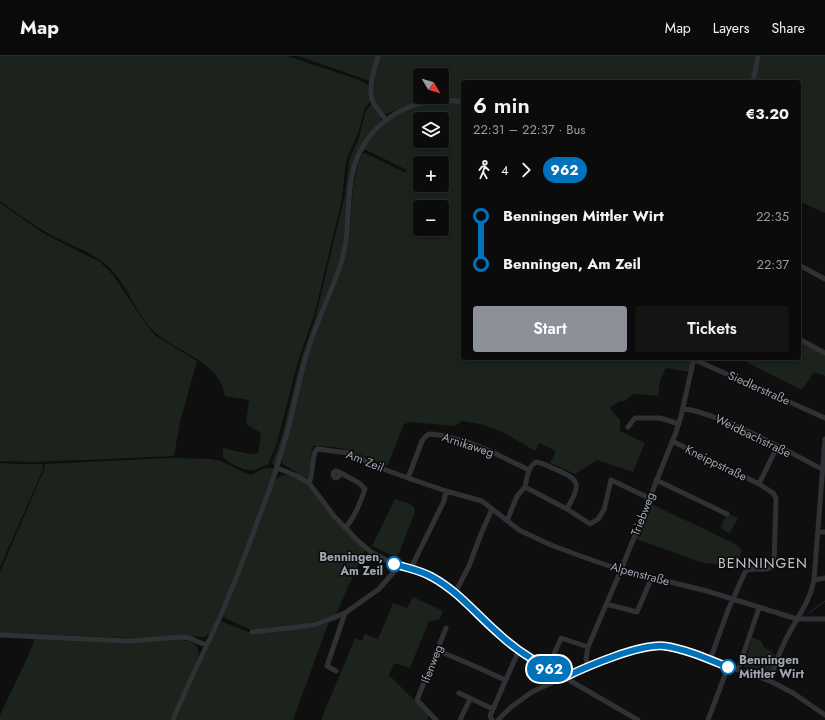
<!DOCTYPE html>
<html lang="en">
<head>
<meta charset="utf-8">
<style>
  body { margin:0; font-family:Jost,sans-serif; background:#141415; color:#f1f3f6; height:100vh; display:flex; flex-direction:column; font-size:15px; white-space:nowrap }
  * { box-sizing:border-box; margin:0 }
  p { font-size:13px; color:#9a9b9d }
  .icon { flex:none; width:22px; height:22px; fill:none; stroke:currentColor; stroke-width:2; stroke-linecap:round; stroke-linejoin:round }
  .map { position:relative; flex:1; overflow:hidden }
  .sheet { position:absolute; left:461px; top:24px; width:340px; height:280px; display:flex; flex-direction:column; background:#0b0b0c; border-radius:4px; box-shadow:0 2px 6px #0003,0 0 0 1px #2b2b2d }
  .sheet>* { flex:none }
  .badge { padding:0 8px; border-radius:13px; font-size:14px; line-height:26px }
  .needle { width:26px; rotate:128deg }
  .buttons { position:absolute; left:413px; top:12px; display:grid; gap:8px }
  .buttons a { display:grid; place-items:center; width:36px; height:36px; border-radius:4px; background:#0b0b0c; box-shadow:0 2px 6px #0003,0 0 0 1px #2b2b2d; font-size:20px }
  .map>.badge { position:absolute; translate:-50% -50%; box-shadow:0 0 0 2px #fff }
  .legs { display:flex; align-items:center; gap:6px; height:44px; padding:0 12px; font-size:13px }
  .legs p { margin-inline-start:auto }
  .summary { display:flex; align-items:center; justify-content:space-between; height:68px; padding:0 12px }
  h1 { font-size:22px; font-weight:600; line-height:30px }
  .cta { display:flex; gap:8px; margin-top:auto; padding:8px 12px }
  .cta a { flex:1; height:46px; border-radius:4px; background:#8c9099; color:#fff; font-size:16px; font-weight:600; line-height:46px; text-align:center }
  .cta a+a { background:#141415; color:#f1f3f6 }
  ul { padding:0 12px; list-style:none }
  li { display:flex; align-items:center; gap:14px; height:48px; font-size:15px }
  li i { display:grid; place-items:center; width:6px; height:100%; margin:0 5px; background:currentColor }
  li i::after { content:''; width:10px; height:10px; margin:-5px; border:3px solid; border-radius:50%; background:#0b0b0c }
  li p { margin-inline-start:auto }
  li:first-child i { background:linear-gradient(#0000 50%,currentColor 0) }
  li:last-child i { background:linear-gradient(currentColor 50%,#0000 0) }
  header { display:flex; align-items:center; gap:24px; box-sizing:border-box; height:56px; padding:0 20px; background:#0b0b0c; border-bottom:1px solid #2b2b2d }
  header strong { font-size:19px }
  nav { display:flex; gap:22px; margin-inline-start:auto; font-size:14px }
  .map>svg:first-child { display:block }
  .green { fill:#1b231c; fill-rule:evenodd }
  .lines { fill:none; stroke-linecap:round; stroke-linejoin:round }
  .stream { stroke:#273036; stroke-width:1 }
  .minor { stroke:#303135; stroke-width:5 }
  .line-1-casing { stroke:#fff; stroke-width:9 }
  .line-1 { stroke:#0072bc; stroke-width:6 }
  .stop-1-dot { fill:#fff; stroke:#0072bc; stroke-width:2 }
  .labels { text-anchor:middle; stroke-width:3; stroke-linejoin:round; paint-order:stroke }
  .street-label { font-size:12px; fill:#9fa6b2; stroke:#0a0a0b }
  .stop-label { font-size:12px; font-weight:bold; fill:#9fa6b2; stroke:#0a0a0b; text-anchor:end }
  .quarter-label { font-size:14px; letter-spacing:1px; fill:#c0c5ce; stroke:#0a0a0b }
</style>
</head>
<body>
<header>
<strong>Map</strong>
<nav><a>Map</a><a>Layers</a><a>Share</a></nav>
</header>
<div class="map">
<svg width="825" height="664" viewBox="0 0 825 664">
  <rect width="100%" height="100%" fill="#0f0f10"/>
  <path class="green" d="M0,0H288L362,25L368,29L371,45L365,52L357,80L347,102L345,113L342,143L314,260L299,302L276,390L268,408C252,416 249,416 234,409C229,406 226,405 223,401V392L249,398L258,397L261,377L246,368L249,344L225,340C220,306 181,298 158,279C135,260 128,226 104,207C89,195 70,189 53,180C34,170 17,157 0,145Z
    M298,0H377L370,25Z
    M380,0H825V157L799,145V26H463V44L442,42L424,43L386,58C365,46 376,19 380,0ZM420,19H442V41H420Z
    M444,46L463,48V302H692L689,316L666,312L660,325L658,340L635,338L630,340L625,345H620L611,351V354L620,364V375L645,387L633,416L597,404L575,418L550,407L556,395L539,387L535,395L501,375L480,368L462,365L454,370L411,366L404,368L387,410L350,394L333,391L313,390C309,400 311,411 309,422L304,421L283,408L282,404L283,399C293,365 299,330 310,296C320,264 336,234 345,202C355,167 347,132 362,98L365,97L406,117L407,114L364,93C377,72 398,54 422,49C429,47 436,47 444,46ZM420,63H442V85H420ZM420,107H442V129H420ZM420,151H442V173H420Z
    M372,48L381,60V65L368,79L357,97L347,157L342,196L296,335L279,398L276,408L273,409L272,407L281,383L302,299L315,263L345,139L349,105L359,81L366,54Z
    M0,147L43,177L100,206L113,219L145,267L156,280L197,305L180,366L174,400L35,406L0,405Z
    M799,281L825,295V320L814,316L802,334L738,302H799Z
    M170,402L211,403L221,405L250,419C259,416 265,409 274,413L259,455L231,530L210,577L205,581H202L180,579L132,582L0,577V516L44,414L45,408Z
    M0,407L17,408H42L43,410L42,416L0,511Z
    M283,419L292,420L306,428L345,475L365,494L335,560L302,569L251,574L223,561L275,424L279,421Z
    M395,443L410,448L414,451L415,456L397,502L372,490Z
    M649,447L736,488L742,494L736,514L716,508L703,507L636,483Z
    M727,457L738,462L730,477L720,472Z
    M413,541L443,555L439,564L429,565L410,612L395,607L389,619L429,659L427,664H321L355,582L362,585L365,578L378,583L393,547L407,552Z
    M221,565L253,578L299,573L330,565L328,568L293,664H175L182,646Z
    M752,581L762,586L764,592L768,593L777,601L772,616L768,621L744,611Z
    M35,582L178,583C190,585 201,587 198,601L171,664H0V659L31,594Z"/>
  <g class="lines">
    <path class="stream" d="M809,557L825,545"/>
    <path class="minor" d="M378,0C375,13 367,32 373,46C376,52 382,58 386,64
      M753,26L758,0
      M799,209L825,223
      M799,283L825,297
      M693,303L825,362
      M683,352C730,362 779,391 822,413
      M628,371L635,362H660L679,368
      M672,385L759,428
      M277,412L297,420L309,427L334,460L358,485L371,496L390,506L418,515L436,523L464,544L498,578L510,588L548,612L638,664
      M336,415L339,416L340,419L338,421L335,422L333,419L334,416Z
      M339,416L359,427L365,433C360,447 355,461 345,472
      M408,422L422,385L425,381L429,378L439,379L468,386L490,395L529,414
      M656,424L727,458
      M309,427C314,416 311,399 317,393L349,397L386,414L408,422L446,435L482,445L519,474L551,489L586,502L621,514L707,535L797,563H825
      M525,431C527,421 528,411 536,406C544,407 550,411 557,414C583,425 579,430 567,453
      M507,465L517,440L525,431L567,453L590,468L598,463L604,454L611,424L649,442
      M818,476H825
      M411,512L444,445L446,435
      M814,524L825,522
      M455,537L469,510L481,478L492,453
      M606,548L637,556L652,521
      M252,576L299,571L313,569L336,561L345,557L379,533L399,510
      M0,579L129,585L180,581L189,582L206,589
      M437,594L479,612L505,624
      M710,604L728,554L745,516C753,508 766,519 774,508L776,442L773,437L759,428L777,391
      M588,611L586,603L588,591L621,514L676,376L681,360L694,302
      M548,612L561,582L588,591
      M738,614L759,552
      M336,615L327,610L345,557
      M770,625C774,611 779,598 785,585C796,562 809,549 814,524L825,383
      M459,637L493,653
      M173,664C187,629 204,596 220,561C235,526 249,489 262,453C272,428 280,402 287,377C295,347 300,317 310,288C319,261 332,235 341,207C354,168 341,122 365,87C387,54 425,39 463,46
      M436,664L417,644L446,572
      M460,664L470,643
      M492,664L490,660L493,653L519,594
      M498,664L511,651L532,636L581,613L626,597L659,590L686,596L770,625L793,637L825,659
      M708,664L728,611"/>
  </g>
  <g class="lines">
    <defs>
      <path id="line-1" d="M394,508C407,512 420,514 432,521C458,535 477,559 499,578C518,596 542,610 565,621C588,610 639,588 664,590C686,593 708,603 728,611"/>
    </defs>
    <use href="#line-1" class="line-1-casing"/>
    <use href="#line-1" class="line-1"/>
  </g>
  <g class="stop-1-dot">
    <circle cx="394" cy="508" r="7"/>
    <circle cx="728" cy="611" r="7"/>
  </g>
  <g class="labels">
    <g class="street-label">
      <text transform="translate(759 332) rotate(24)" y="4">Siedlerstraße</text>
      <text transform="translate(753 380) rotate(26)" y="4">Weidbachstraße</text>
      <text transform="translate(468 389) rotate(18)" y="4">Arnikaweg</text>
      <text transform="translate(365 405) rotate(22)" y="4">Am Zeil</text>
      <text transform="translate(716 407) rotate(26)" y="4">Kneippstraße</text>
      <text transform="translate(643 458) rotate(-69)" y="4">Triebweg</text>
      <text transform="translate(640 518) rotate(15)" y="4">Alpenstraße</text>
      <text transform="translate(432 608) rotate(-69)" y="4">Ifenweg</text>
    </g>
    <g class="stop-label">
      <text x="383" y="505">Benningen,<tspan x="383" dy="14">Am Zeil</tspan></text>
      <text x="739" y="608" text-anchor="start">Benningen<tspan x="739" dy="14">Mittler Wirt</tspan></text>
    </g>
    <g class="quarter-label">
      <text x="763" y="512">BENNINGEN</text>
    </g>
  </g>
</svg>
<div class="buttons">
<a><svg class="needle" viewBox="-14 -14 28 28"><path d="M0-13l5 13h-10z" fill="#e53935"/><path d="M0 13l5-13h-10z" fill="#9a9b9d"/></svg></a>
<a><svg class="icon" aria-label="layers" viewBox="0 0 24 24"><path d="M12 4l9 5-9 5-9-5zM3 14l9 5 9-5"/></svg></a>
<a>+</a>
<a>−</a>
</div>
<b class="badge" style="left:549px;top:613px;background:#0072bc;color:#fff">962</b>
<section class="sheet">
<div class="summary"><div><h1>6 min</h1><p>22:31 – 22:37 · Bus</p></div><b>€3.20</b></div>
<div class="legs"><svg class="icon" aria-label="walk" viewBox="0 0 24 24"><circle cx="13" cy="4" r="2"/><path d="M13 8l-2 6 4 7M11 14l-3 7M7 12l3-4h3l4 4"/></svg>4<svg class="icon" aria-label="forward" viewBox="0 0 24 24"><path d="M9 5l7 7-7 7"/></svg><b class="badge" style="background:#0072bc;color:#fff">962</b></div>
<ul>
<li><i style="color:#0072bc"></i><b>Benningen Mittler Wirt</b><p>22:35</p></li>
<li><i style="color:#0072bc"></i><b>Benningen, Am Zeil</b><p>22:37</p></li>
</ul>
<div class="cta"><a>Start</a><a>Tickets</a></div>
</section>
</div>
</body>
</html>
